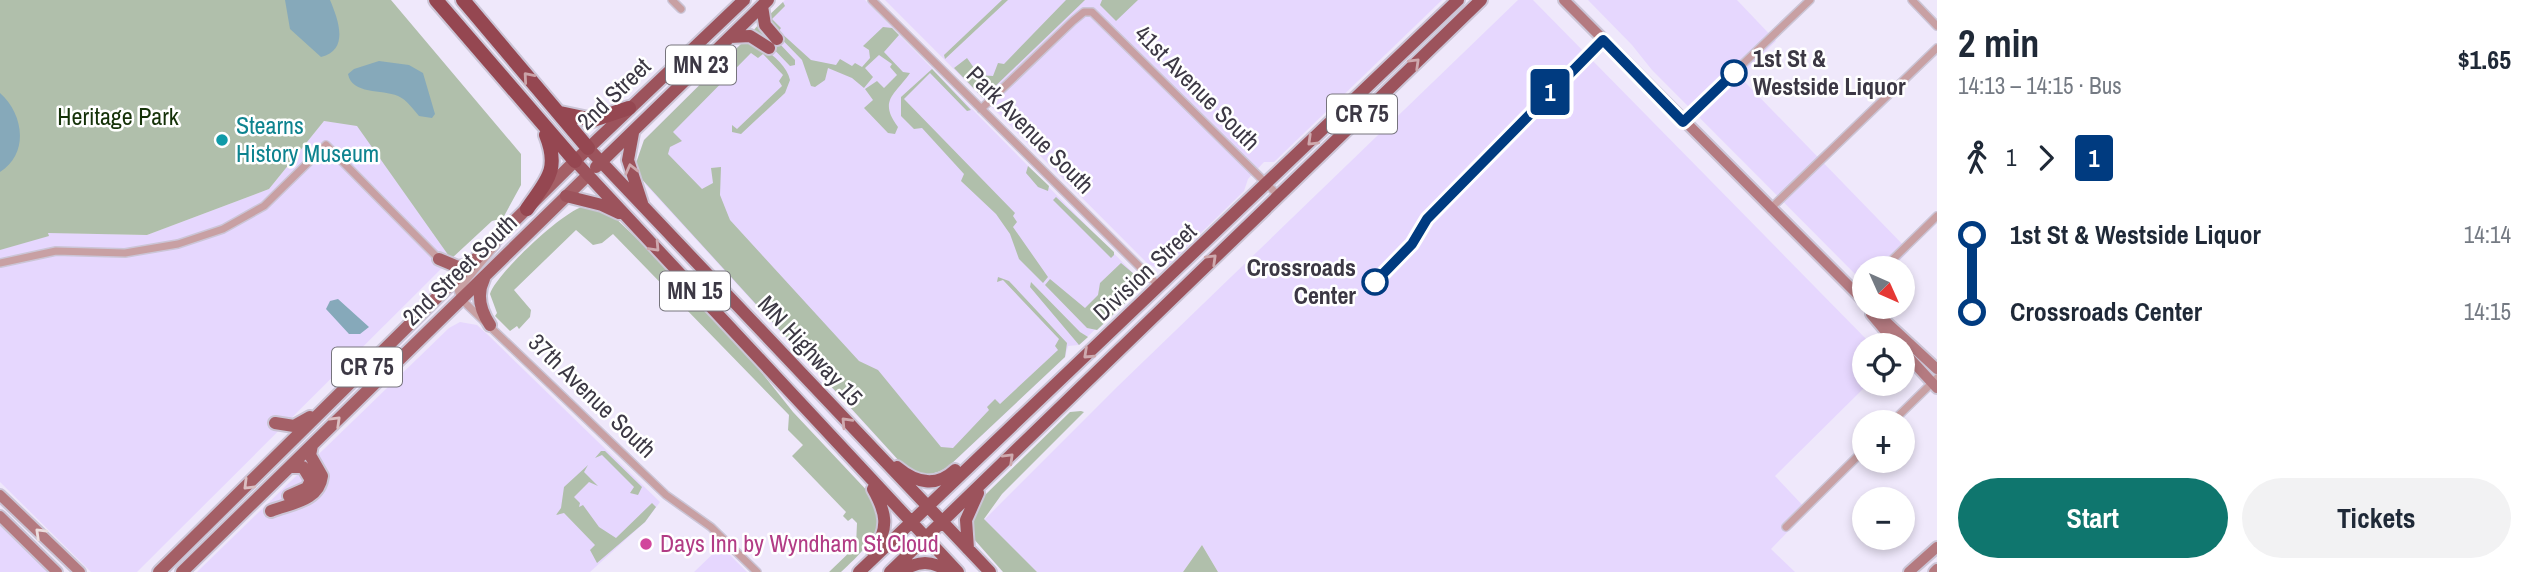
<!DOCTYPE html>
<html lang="en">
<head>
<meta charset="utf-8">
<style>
  body { margin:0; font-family:"Archivo Narrow",sans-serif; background:#f2f2f3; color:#1f2937; height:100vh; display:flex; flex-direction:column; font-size:26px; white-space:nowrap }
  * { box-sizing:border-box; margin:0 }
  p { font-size:23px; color:#747a83 }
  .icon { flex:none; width:38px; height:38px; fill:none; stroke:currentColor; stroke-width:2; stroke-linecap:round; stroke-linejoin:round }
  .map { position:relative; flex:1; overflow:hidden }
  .panel { display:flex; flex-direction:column; background:#fff; width:595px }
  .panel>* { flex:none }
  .badge { padding:0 14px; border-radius:5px; font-size:24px; line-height:46px }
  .needle { width:46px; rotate:135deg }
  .controls { position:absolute; left:1852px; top:256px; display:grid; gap:14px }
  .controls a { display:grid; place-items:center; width:63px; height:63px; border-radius:50%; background:#fff; box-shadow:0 4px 10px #0003; font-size:35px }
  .map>.badge { position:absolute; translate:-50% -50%; box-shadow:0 0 0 4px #fff }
  .legs { display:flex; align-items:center; gap:10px; height:77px; padding:0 21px; font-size:23px }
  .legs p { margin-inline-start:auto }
  .headline { display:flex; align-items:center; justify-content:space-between; height:119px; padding:0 21px }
  h1 { font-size:38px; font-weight:800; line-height:52px }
  .button { display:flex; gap:14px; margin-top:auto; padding:14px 21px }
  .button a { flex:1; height:80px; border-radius:42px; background:#0f766e; color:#fff; font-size:28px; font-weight:800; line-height:80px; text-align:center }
  .button a+a { background:#f2f2f3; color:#1f2937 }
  ul { padding:0 21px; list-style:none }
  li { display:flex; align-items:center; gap:24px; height:77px; font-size:26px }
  li i { display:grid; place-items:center; width:10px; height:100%; margin:0 9px; background:currentColor }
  li i::after { content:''; width:18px; height:18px; margin:-9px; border:5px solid; border-radius:50%; background:#fff }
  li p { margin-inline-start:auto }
  li:first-child i { background:linear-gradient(#0000 50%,currentColor 0) }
  li:last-child i { background:linear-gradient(currentColor 50%,#0000 0) }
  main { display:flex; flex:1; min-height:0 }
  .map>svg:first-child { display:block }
  .built { fill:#e6d7fe }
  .green { fill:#b0bfab }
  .water { fill:#86a9ba }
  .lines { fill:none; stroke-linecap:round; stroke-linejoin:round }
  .minor-casing { stroke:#cbc5d6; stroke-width:10 }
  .secondary-casing { stroke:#cbc5d6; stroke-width:14 }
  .primary-casing { stroke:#cbc5d6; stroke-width:16 }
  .trunk-casing { stroke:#cbc5d6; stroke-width:16 }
  .motorway-casing { stroke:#cbc5d6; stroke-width:18 }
  .minor { stroke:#c8a0a3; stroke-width:7 }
  .secondary { stroke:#b47a80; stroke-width:10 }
  .primary { stroke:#a45f66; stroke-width:12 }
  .trunk { stroke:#9c535c; stroke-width:12 }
  .motorway { stroke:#954751; stroke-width:14 }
  .oneway { stroke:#cea9ae }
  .oneway2 { stroke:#caa3a8 }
  .oneway3 { stroke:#dbbfc2 }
  .oneway4 { stroke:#ecdedf }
  .line-1-casing { stroke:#fff; stroke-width:16 }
  .line-1 { stroke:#003b80; stroke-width:10 }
  .stop-1-dot { fill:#fff; stroke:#003b80; stroke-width:3.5 }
  .culture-dot { fill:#0f9aa8; stroke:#fff; stroke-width:2.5 }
  .hotel-dot { fill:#d1479c; stroke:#fff; stroke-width:2.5 }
  .labels { text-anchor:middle; stroke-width:5; stroke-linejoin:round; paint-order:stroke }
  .shield { fill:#fff; stroke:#76747c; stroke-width:2 }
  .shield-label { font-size:23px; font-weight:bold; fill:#3c3844 }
  .stop-label { font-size:24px; font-weight:bold; fill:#3c3844; stroke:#fff; text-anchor:start }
  .street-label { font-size:24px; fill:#3c3844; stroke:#fff }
  .park-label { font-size:24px; fill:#153208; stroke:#fff }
  .culture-label { font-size:24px; fill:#0d838f; stroke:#fff; text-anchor:start }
  .hotel-label { font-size:24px; fill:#b23c85; stroke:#fff; text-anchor:start }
</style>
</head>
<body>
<main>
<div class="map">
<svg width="1937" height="572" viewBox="0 0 1937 572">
  <rect width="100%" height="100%" fill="#efe8fb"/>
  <path class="built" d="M785,0H865L1143,283L1079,345L1068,346L1065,357L949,466L937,473L924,476L901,463L646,185L635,166L644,140Z
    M885,0H1442L1274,162H1264L1248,179L1244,191L1167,266L1159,269L1148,264Z
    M1518,0H1533L1872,345H1864V383H1869L1775,476L1808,511L1771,549L1795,572H1218L1202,545L1183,572H1037L984,520L1117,387Z
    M1588,0H1737L1776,41L1740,77L1909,251L1892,268H1864V283L1652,70L1632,45Z
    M324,121L357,125L451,259L137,572H91L0,482V240L23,232L147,235L269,189Z
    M460,322L477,325L487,334L660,502L645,522L590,572H197L449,328Z
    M0,524L49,572H0Z
    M719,548L725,550L747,572H694Z"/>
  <path class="green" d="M0,0H391L521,154V185L503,218L492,221L451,259L357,126L324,121L269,189L147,235L48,233L49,236L0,250Z
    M1002,0H1008L945,59L944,55Z
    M1066,0H1085L983,98L954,68L967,58L979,75L993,76L998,63L1004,64Z
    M1102,0H1138L1116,21L1100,5Z
    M783,2L785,6L772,19L781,28L779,31L811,60L836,65L840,59L852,66L855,63L862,67L870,58L869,50L863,46L883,27L892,28L899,35L884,52L903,72L910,73C895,95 878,100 898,127L895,134L888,133L864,108L873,100L865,89L877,81L884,88L897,75L890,67L892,64L879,55L865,68L873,77L864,88L852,78L828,68L825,80L815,87L811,86L802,60L766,23L765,19Z
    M760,23L795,60V65L790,66L766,41L751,33Z
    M744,41C761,44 786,62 790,80L785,93L741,134L732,132V125L737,129L782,86L779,81L783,75L763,54L758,58L751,53L673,132L682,141L670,147L668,154L702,189L713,183L711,168L721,167L720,195L730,220L859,361L878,370L941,447L953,448L989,410L987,407L995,399L1000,404L1058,350L1055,346L1059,339L1003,280L997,282L998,277L1009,281L1067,343L1065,357L949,466C931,478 918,476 901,463L638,175L635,166L644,140Z
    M932,69L971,110L967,111L930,73L904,99L1015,213L1013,216L1017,222L1013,227L1048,277L1043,283L1019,259L1010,234L996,214L961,181L964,174L922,128L914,129L901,116V97Z
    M1028,166L1049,186L1048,191L1038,187L1026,173Z
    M1056,197L1114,252V255L1111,258L1053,200Z
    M585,206L611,214L668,268L750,358L793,412L872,496C892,526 862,552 841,572H829L856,546L857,523L852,518L848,521L843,516L846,512L792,456L803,445L788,430L789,415L613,234L602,243L593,245L576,230L514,290L531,310L530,317L519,329L517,326L510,331L495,316L497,313L490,294C495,275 565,209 585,206Z
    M1121,263L1141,280L1143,286L1097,330L1087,328L1045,285L1050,279L1085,308L1098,295L1100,283Z
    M1031,282L1080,332L1088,337L1079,345L1030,287Z
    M1081,411L1084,412L1002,494L984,519L1037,572H1003L973,538L974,512L985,495L1070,412Z
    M601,451H605L642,487L638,495L630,493L634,487L602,455L595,458Z
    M588,465L584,472L598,486L589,482L574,497L580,503L579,507L583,505L599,527L616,538L652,503L656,507L645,522L597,563L590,550L595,545L564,513L556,515L561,508L564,487Z
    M1202,545L1218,572H1183Z"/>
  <path class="water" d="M285,0H330C338,19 350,50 321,57L290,29Z
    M379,61L409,65L423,73L435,114L432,118L419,116C413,109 407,100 398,96C382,89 352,95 348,74L354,69Z
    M0,93C23,113 30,153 0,172Z
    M338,299L369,327L360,334H349L326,309L330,301Z"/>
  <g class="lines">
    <defs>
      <path id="minor" d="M672,0L681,9
        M872,0L1159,286
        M1912,0L1937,26
        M981,109L1073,21L1084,12H1092L1278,195
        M1683,121L1810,0
        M1770,209L1937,48
        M496,245L458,290L461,299L666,495L711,527L757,572
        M0,263L56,251L125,253L178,244L223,229L264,206L326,145L439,259
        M1884,268L1937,216
        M1856,295L1864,287
        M1892,422L1937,378
        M1786,527L1864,450"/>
      <path id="secondary" d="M1564,0L1864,301
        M1869,306L1937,369
        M1871,314L1897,345
        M1902,350L1937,388
        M0,495L80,572
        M0,516L57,572
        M1909,572L1937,547
        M1934,572L1937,569"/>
      <path id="primary" d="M439,259L458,267L471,265
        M484,279C476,295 480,310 490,325
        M275,423L294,426L310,417
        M289,496L307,488L311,480L303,467H290
        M271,511C291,503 319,501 322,476L310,455L312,445
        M159,572L575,161
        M182,572L588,175"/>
      <path id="trunk" d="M744,0L575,161L958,572
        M762,6L765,25L777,39
        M730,37L750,36L769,48
        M633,133L628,160L642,203
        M588,148L990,572
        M596,167L768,0
        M566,196L602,205L619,213
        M897,467C916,483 936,488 955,470
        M873,489C886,512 890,528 873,552
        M968,549L966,520L978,493
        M859,572L1458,0
        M890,572L1481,0
        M901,572C918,560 932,560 949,572"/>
      <path id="motorway" d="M436,0L575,161
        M463,0L588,148
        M560,113L593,120L629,108
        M527,209C547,180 560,170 546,135"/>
    </defs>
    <use href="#minor" class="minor-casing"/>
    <use href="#secondary" class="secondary-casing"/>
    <use href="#primary" class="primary-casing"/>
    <use href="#trunk" class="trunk-casing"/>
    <use href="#motorway" class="motorway-casing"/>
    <use href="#minor" class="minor"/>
    <use href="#secondary" class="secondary"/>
    <use href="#primary" class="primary"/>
    <use href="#trunk" class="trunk"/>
    <use href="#motorway" class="motorway"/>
  </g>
  <defs><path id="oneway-chevron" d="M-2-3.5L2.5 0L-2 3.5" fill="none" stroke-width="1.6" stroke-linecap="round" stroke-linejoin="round" transform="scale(1.75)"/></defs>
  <g class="oneway">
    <use href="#oneway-chevron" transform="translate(1415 63) rotate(-44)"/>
    <use href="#oneway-chevron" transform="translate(1312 141) rotate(136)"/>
    <use href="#oneway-chevron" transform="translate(631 169) rotate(-104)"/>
    <use href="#oneway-chevron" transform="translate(655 247) rotate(47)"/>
    <use href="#oneway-chevron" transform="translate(1212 259) rotate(-44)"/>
    <use href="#oneway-chevron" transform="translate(1088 354) rotate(137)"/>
    <use href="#oneway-chevron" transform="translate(846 422) rotate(-133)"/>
    <use href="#oneway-chevron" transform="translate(1009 458) rotate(-44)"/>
  </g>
  <use class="oneway2" href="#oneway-chevron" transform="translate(528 77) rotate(-131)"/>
  <g class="oneway3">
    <use href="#oneway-chevron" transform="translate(336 421) rotate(-44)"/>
    <use href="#oneway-chevron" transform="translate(248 485) rotate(135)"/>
  </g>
  <use class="oneway4" href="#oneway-chevron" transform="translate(40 533) rotate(-136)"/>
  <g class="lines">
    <defs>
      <path id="line-1" d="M1375,282L1412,244L1427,219L1603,40L1683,122L1734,73"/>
    </defs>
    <use href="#line-1" class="line-1-casing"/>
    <use href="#line-1" class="line-1"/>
  </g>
  <g class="stop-1-dot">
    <circle cx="1734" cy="73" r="12"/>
    <circle cx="1375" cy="282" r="12"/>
  </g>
  <circle class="culture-dot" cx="222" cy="140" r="7"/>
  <circle class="hotel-dot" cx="646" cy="544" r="7"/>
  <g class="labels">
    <g class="shield">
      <rect x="666" y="45.5" width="70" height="39" rx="5"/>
      <rect x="1327" y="94.5" width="70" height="39" rx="5"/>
      <rect x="660" y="271.5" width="70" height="39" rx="5"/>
      <rect x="332" y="347.5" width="70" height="39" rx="5"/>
    </g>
    <g class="shield-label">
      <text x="701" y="73">MN 23</text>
      <text x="1362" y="122">CR 75</text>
      <text x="695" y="299">MN 15</text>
      <text x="367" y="375">CR 75</text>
    </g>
    <g class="stop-label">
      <text x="1753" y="67">1st St &amp;<tspan x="1753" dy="28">Westside Liquor</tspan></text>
      <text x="1356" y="276" text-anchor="end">Crossroads<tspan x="1356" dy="28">Center</tspan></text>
    </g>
    <g class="street-label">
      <text transform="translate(1197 88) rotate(45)" y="8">41st Avenue South</text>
      <text transform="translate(614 94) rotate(-44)" y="8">2nd Street</text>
      <text transform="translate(1030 130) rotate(45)" y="8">Park Avenue South</text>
      <text transform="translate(460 270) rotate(-44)" y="8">2nd Street South</text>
      <text transform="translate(1145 272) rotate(-43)" y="8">Division Street</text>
      <text transform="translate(810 351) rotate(47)" y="8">MN Highway 15</text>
      <text transform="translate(592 396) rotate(44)" y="8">37th Avenue South</text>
    </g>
    <g class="park-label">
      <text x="118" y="125">Heritage Park</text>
    </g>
    <g class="culture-label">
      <text x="236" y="134">Stearns<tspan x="236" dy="28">History Museum</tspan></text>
    </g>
    <g class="hotel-label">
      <text x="660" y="552">Days Inn by Wyndham St Cloud</text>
    </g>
  </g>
</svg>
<div class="controls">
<a><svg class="needle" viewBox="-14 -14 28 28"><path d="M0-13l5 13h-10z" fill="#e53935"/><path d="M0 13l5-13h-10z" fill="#747a83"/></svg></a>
<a><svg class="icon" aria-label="locate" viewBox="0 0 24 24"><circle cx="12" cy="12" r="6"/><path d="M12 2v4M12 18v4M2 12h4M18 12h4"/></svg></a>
<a>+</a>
<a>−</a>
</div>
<b class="badge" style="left:1550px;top:92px;background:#003b80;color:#fff">1</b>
</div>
<section class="panel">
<div class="headline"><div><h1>2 min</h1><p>14:13 – 14:15 · Bus</p></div><b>$1.65</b></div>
<div class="legs"><svg class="icon" aria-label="walk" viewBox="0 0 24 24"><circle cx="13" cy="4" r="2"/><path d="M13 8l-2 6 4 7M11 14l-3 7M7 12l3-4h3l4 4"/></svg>1<svg class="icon" aria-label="forward" viewBox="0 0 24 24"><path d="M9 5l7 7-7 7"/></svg><b class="badge" style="background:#003b80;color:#fff">1</b></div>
<ul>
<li><i style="color:#003b80"></i><b>1st St &amp; Westside Liquor</b><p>14:14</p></li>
<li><i style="color:#003b80"></i><b>Crossroads Center</b><p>14:15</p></li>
</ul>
<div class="button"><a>Start</a><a>Tickets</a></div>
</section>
</main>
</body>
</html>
